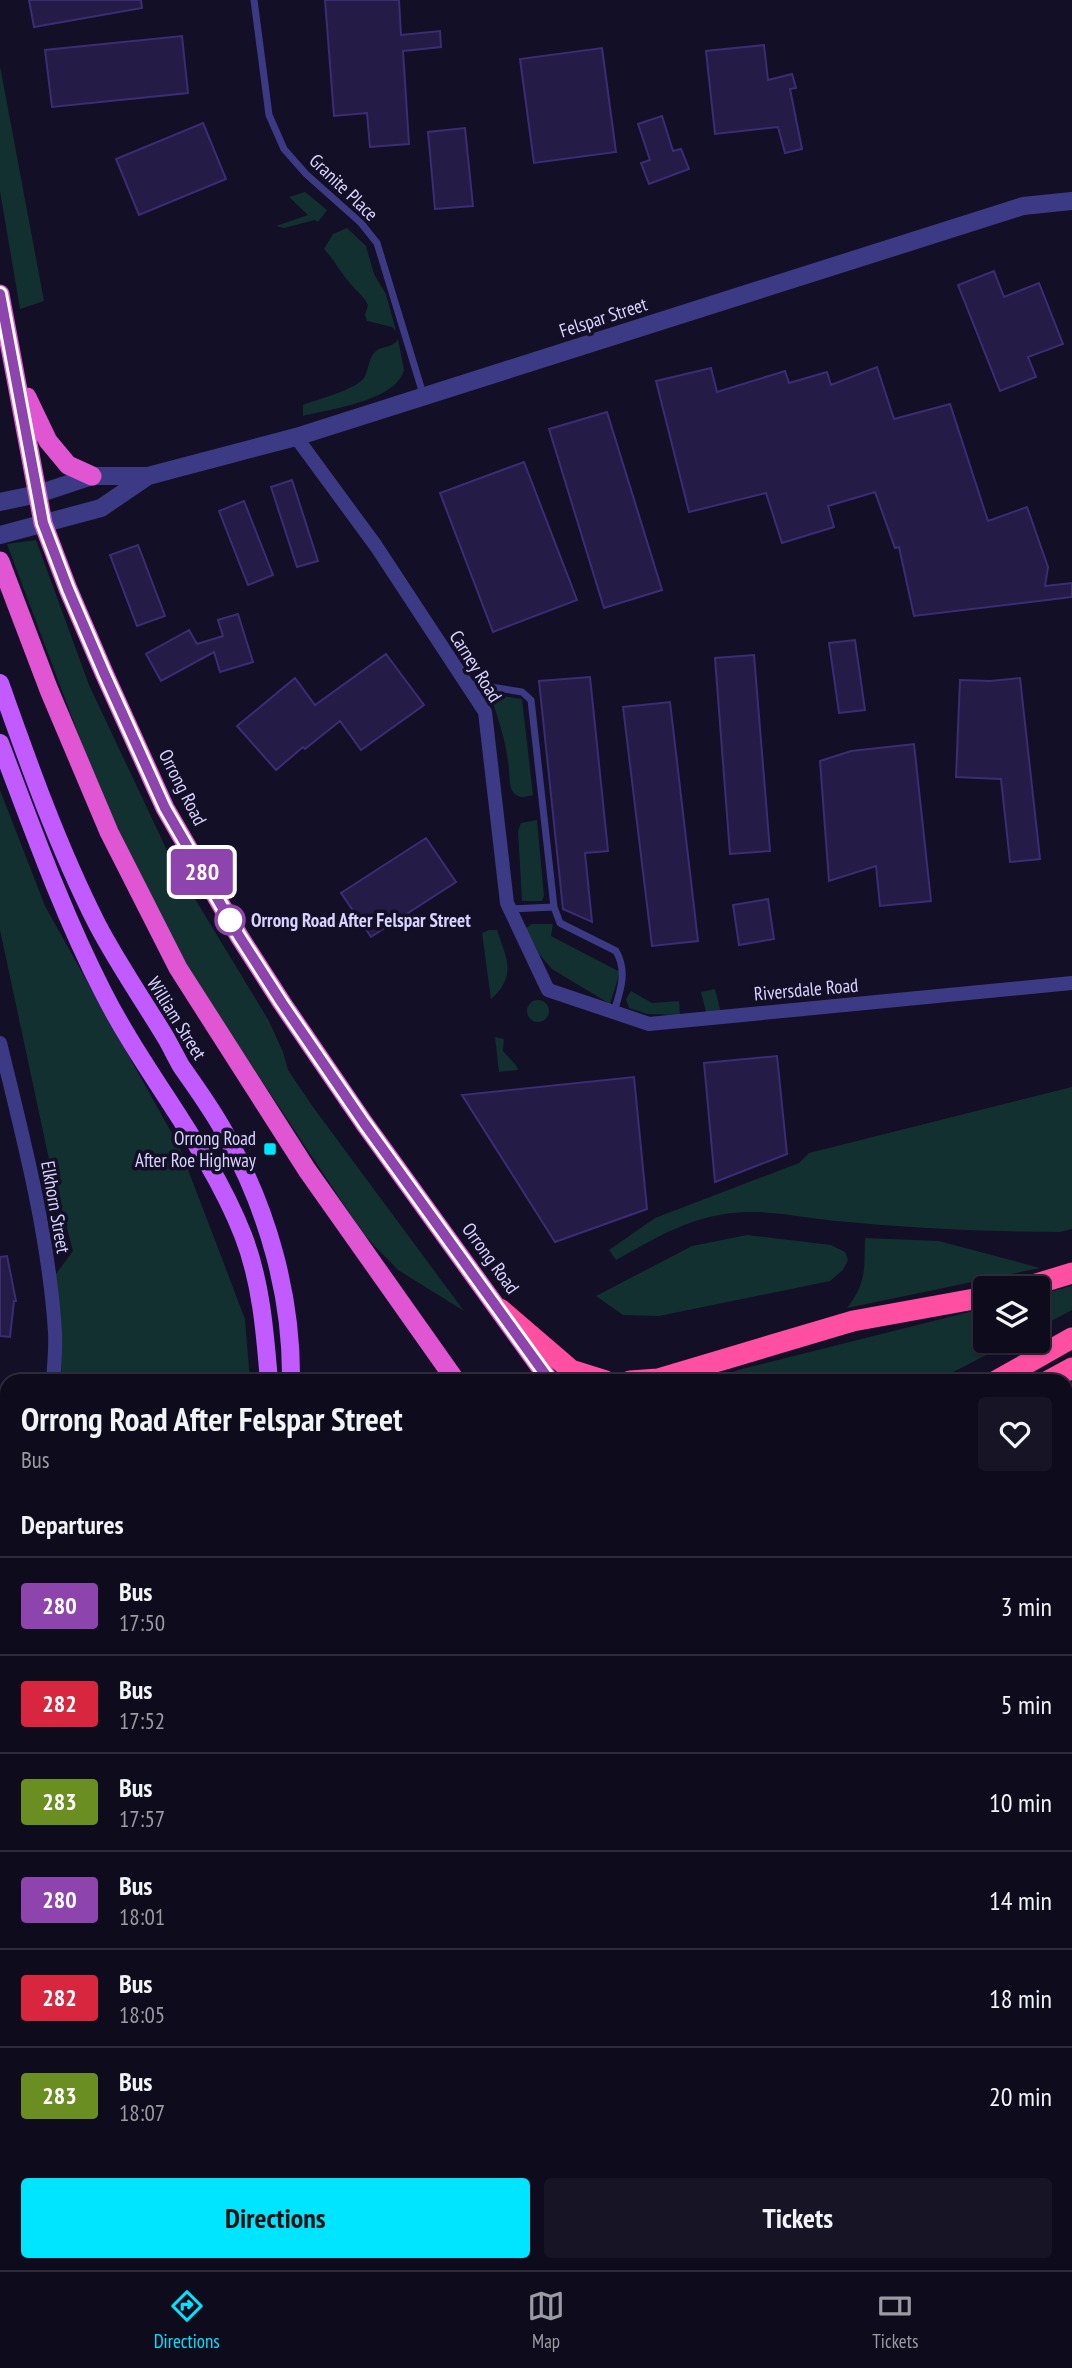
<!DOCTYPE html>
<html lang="en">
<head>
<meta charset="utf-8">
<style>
  body { margin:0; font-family:"PT Sans Narrow",sans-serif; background:#171425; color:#f1f3f6; height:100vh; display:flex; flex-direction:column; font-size:26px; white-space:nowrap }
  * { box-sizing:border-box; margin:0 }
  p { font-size:23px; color:#9b9ba3 }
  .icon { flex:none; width:38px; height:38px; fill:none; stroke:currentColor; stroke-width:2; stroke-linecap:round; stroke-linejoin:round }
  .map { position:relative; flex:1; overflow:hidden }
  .panel { position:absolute; left:0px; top:1374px; width:1073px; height:898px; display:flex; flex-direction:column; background:#0e0b1c; border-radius:21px 21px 0 0; box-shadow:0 2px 5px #0004,0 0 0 2px #2e2b3b }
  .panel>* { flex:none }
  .badge { padding:0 14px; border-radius:5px; font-size:24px; line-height:46px }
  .fabs { position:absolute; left:973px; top:1276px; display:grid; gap:14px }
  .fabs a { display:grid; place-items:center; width:77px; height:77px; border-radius:7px; background:#0e0b1c; box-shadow:0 2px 5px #0004,0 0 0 2px #2e2b3b; font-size:35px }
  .map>.badge { position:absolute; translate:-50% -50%; box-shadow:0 0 0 4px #fff }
  h2 { padding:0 21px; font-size:26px; line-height:63px }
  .round { display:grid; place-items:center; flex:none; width:74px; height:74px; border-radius:7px; background:#171425 }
  .summary { display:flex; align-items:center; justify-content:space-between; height:119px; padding:0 21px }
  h1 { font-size:33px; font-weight:800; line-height:52px }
  .button { display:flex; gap:14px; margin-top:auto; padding:14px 21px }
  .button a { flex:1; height:80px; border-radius:7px; background:#00e5ff; color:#111; font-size:28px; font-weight:800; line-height:80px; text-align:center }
  .button a+a { background:#171425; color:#f1f3f6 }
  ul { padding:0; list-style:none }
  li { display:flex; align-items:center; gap:21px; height:98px; padding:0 21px; border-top:2px solid #2e2b3b }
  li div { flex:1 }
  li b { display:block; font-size:26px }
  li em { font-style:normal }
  li .badge { min-width:77px; font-weight:700; text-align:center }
  .menu { display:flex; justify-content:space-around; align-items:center; height:98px; border-top:2px solid #2e2b3b; background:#0e0b1c; font-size:19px; color:#9b9ba3 }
  .menu a { display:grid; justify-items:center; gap:4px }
  .menu .current { color:#00e5ff }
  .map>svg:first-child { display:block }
  .green { fill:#12302f }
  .water { fill:#0c2248 }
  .building { fill:#241b47; stroke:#3b2d73; stroke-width:2 }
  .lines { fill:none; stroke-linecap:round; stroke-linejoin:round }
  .service { stroke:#3d3a85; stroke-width:7 }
  .minor { stroke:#3d3a85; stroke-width:14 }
  .tertiary { stroke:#3d3a85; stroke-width:18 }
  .primary { stroke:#c25bff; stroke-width:18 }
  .trunk { stroke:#e055d1; stroke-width:19 }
  .motorway { stroke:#ff4fa3; stroke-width:21 }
  .line-casing { stroke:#fff; stroke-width:16 }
  .line { stroke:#8e44ad; stroke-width:10 }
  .stop-dot { fill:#fff; stroke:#8e44ad; stroke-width:3.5 }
  .poi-dot { fill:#00e5ff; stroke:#130f26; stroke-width:2.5 }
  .labels { text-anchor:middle; stroke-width:7; stroke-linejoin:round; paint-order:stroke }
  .street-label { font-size:19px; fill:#d9d4ff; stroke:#130f26 }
  .stop-label { font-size:19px; font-weight:bold; fill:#d9d4ff; stroke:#130f26; text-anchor:start }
  .poi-label { font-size:19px; fill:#d9d4ff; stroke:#130f26; text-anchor:end }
</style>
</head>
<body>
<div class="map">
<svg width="1072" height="2270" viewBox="0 0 1072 2270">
  <rect width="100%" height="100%" fill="#130f26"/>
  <path class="green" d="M0,66L44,301L20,309L0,191Z
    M305,192L327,210L318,222L315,220L284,228L276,226L308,215L289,197Z
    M347,228L366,246L374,274L386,294L396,331L392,327L367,321L365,315L368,305C363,295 355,290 349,282C340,272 334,259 324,249L333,234Z
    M398,339L404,370C396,401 330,409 303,416V405C318,399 355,390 364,378C369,370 368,359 375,352C382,345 392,349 398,339Z
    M36,540L89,685L172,861L269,1021L283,1052L288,1070L313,1107L464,1311L398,1270L364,1235L187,968L100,792L7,544Z
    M490,694L522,699L533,795C526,797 518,799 513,792C509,787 510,777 509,770C507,743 498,719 490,694Z
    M0,790L45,906L179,1146L245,1319L250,1381H53L50,1282L73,1251L50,1164L0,930Z
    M537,820L544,896L542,901H522L518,831L521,823Z
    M532,924H553L551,936L620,972L610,1004L552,969L539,954L526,928Z
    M489,930H497C507,960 517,975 491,999L482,933Z
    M715,989L722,1017L708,1020L701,992Z
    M631,991L652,1003L679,1001L680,1015L647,1014L629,1008L626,999Z
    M527 1011a11 11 0 1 1 22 0a11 11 0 1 1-22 0Z
    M495,1037L504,1039L503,1051L516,1065L518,1070L499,1072Z
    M1072,1087V1229L1060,1232C985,1232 910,1228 836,1221C794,1217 756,1206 714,1216C679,1223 647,1243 616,1260L609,1250L655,1218L799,1163L809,1153Z
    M747,1235L831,1245L845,1252L848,1260L843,1270L830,1281L659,1316L623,1315L596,1296L692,1246Z
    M865,1238L939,1241L1040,1268L847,1308C867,1282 864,1269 865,1238Z
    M1072,1286V1310L1038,1328V1295Z
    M985,1308V1340L1013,1341L936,1381H710L738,1370Z
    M1072,1387V1534L1066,1540V1390Z
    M1072,1555V1641L1066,1645V1561Z
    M7,1614V1818L0,1824V1628Z
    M1072,1661V1821L1066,1811V1666Z
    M1072,2030V2186L1066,2176V2035Z
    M7,2055V2116L0,2120V2060Z
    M7,2156V2264H970L973,2270H0V2161Z"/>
  <path class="water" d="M437,2265L763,2264L765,2270H435Z"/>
  <path class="building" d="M29,0H141L142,8L34,27Z
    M325,0H399L401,35L440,31L441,47L403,51L409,144L370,147L367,113L334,116Z
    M182,36L188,93L52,107L45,50Z
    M764,45L768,80L792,74L796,88L790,89L802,149L785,153L778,127L715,134L706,51Z
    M602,48L616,152L534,163L520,59Z
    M662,116L673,151L681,149L689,169L649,184L641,163L650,160L638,124Z
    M203,123L226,179L139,215L116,159Z
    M465,128L473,206L435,209L428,132Z
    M994,271L1004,297L1039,283L1063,344L1028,357L1036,377L1000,391L958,285Z
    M877,367L894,419L950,404L988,521L1027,507L1048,567L1045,586L1072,583V597L914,616L899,547L895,548L875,492L828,506L834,527L782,543L766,493L689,512L656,381L711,368L717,392L785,371L789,383L827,372L831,385Z
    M607,412L662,590L604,608L549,429Z
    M524,462L577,600L493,632L440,493Z
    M292,480L318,561L297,567L271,487Z
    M244,501L273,575L248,585L219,511Z
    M138,545L165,616L137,626L110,555Z
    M238,614L253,662L220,672L214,652L161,681L146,654L189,630L197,644L223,636L218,620Z
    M855,640L865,710L839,713L829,643Z
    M386,654L424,705L361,750L340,721L305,749L303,747L276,770L237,726L295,678L315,705Z
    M754,655L770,851L730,854L715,658Z
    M590,677L608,851L585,853L592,922L563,909L539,681Z
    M1020,678L1040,859L1010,862L1001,779L956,777L960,680L990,681Z
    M670,702L698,941L652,946L623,707Z
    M914,744L931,901L880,906L876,866L829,881L820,761L851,751Z
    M426,838L456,882L371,937L341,893Z
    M768,899L774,939L739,945L733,905Z
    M777,1056L787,1154L715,1182L704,1063Z
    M634,1077L647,1209L555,1242L462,1095Z
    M7,1256L16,1301H14L10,1337L0,1336V1257Z"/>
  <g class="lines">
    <path class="service" d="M254,0L269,115L284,149L306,174L361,223L377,243L423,394
      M466,683L522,692L531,700L554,907L560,923L616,951C628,972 620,991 614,1012
      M510,909L554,907
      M1066,1666L1072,1661"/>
    <path class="minor" d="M296,437L376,546L485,712L507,903L548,990L649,1024L1072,983
      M0,1043C23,1136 49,1237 55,1332C56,1348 54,1365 53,1381
      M0,1628L7,1614"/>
    <path class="tertiary" d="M0,502L38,494L92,476H148L296,437L1023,206L1072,201
      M0,535L101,508L148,476"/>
    <path class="primary" d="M0,683C29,765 58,847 97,924C118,964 143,1000 166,1038C171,1047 176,1057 181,1066C197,1089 214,1112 227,1137C268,1211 292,1296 291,1381
      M0,743C32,827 62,912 103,992C145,1075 209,1148 243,1235C261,1281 265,1332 269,1381
      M0,1854L7,1847
      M0,1881L7,1874"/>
    <path class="trunk" d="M0,294L43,523L68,589L104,673L165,808L239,936L282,1003L364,1123L550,1381
      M27,397L48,441L68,465L92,476
      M0,561L49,690L109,832L178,968L307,1170L456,1381
      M1004,2264L1007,2270
      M1041,2264L1044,2270"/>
    <path class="motorway" d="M1023,1288L1072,1273
      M500,1309L571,1370L606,1381
      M630,1381L658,1379L853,1321L985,1297
      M996,1381L1072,1338
      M1048,1381L1072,1368
      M1066,1561L1072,1555
      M0,1947L7,1941
      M0,1998L7,1993
      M0,2032L7,2027
      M0,2132L7,2128"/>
  </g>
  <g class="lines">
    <defs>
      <path id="line" d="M0,294L43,523L68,589L104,673L165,808L239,936L282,1003L364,1123L550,1381"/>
    </defs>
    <use href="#line" class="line-casing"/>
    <use href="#line" class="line"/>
  </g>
  <circle class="stop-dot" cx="230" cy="920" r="14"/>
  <rect class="poi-dot" x="263" y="1142" width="14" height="14" rx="3.5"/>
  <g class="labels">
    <g class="street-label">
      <text transform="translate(344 187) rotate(44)" y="7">Granite Place</text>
      <text transform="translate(603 317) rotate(-18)" y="7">Felspar Street</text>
      <text transform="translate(476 666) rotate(58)" y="7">Carney Road</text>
      <text transform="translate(183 787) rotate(63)" y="7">Orrong Road</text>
      <text transform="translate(806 989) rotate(-5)" y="7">Riversdale Road</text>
      <text transform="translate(177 1018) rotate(58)" y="7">William Street</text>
      <text transform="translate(56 1207) rotate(80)" y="7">Elkhorn Street</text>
      <text transform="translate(491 1258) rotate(54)" y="7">Orrong Road</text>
    </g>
    <g class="stop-label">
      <text x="251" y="927">Orrong Road After Felspar Street</text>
    </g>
    <g class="poi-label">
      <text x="256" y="1145">Orrong Road<tspan x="256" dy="22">After Roe Highway</tspan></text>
    </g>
  </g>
</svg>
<div class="fabs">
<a><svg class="icon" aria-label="layers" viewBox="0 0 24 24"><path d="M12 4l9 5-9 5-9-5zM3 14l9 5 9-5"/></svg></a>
</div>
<b class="badge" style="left:202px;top:872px;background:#8e44ad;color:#fff">280</b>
<section class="panel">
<div class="summary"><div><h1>Orrong Road After Felspar Street</h1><p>Bus</p></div><a class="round"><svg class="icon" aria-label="heart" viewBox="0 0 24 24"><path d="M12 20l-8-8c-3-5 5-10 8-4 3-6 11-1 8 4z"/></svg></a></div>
<h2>Departures</h2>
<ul>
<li><span class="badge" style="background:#8e44ad;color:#fff">280</span><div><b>Bus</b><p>17:50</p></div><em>3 min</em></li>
<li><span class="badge" style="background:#d7263d;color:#fff">282</span><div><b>Bus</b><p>17:52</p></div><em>5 min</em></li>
<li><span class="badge" style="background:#6b8e23;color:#fff">283</span><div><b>Bus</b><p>17:57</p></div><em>10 min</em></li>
<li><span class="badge" style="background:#8e44ad;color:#fff">280</span><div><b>Bus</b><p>18:01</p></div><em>14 min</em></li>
<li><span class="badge" style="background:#d7263d;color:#fff">282</span><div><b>Bus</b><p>18:05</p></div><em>18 min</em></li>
<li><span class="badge" style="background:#6b8e23;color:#fff">283</span><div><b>Bus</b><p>18:07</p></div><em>20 min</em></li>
</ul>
<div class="button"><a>Directions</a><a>Tickets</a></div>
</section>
</div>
<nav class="menu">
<a class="current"><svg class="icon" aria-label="directions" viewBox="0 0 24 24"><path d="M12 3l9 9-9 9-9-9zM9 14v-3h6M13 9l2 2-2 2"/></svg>Directions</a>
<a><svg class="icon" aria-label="map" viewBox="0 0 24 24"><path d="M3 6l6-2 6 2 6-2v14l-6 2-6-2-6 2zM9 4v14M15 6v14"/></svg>Map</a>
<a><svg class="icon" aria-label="tickets" viewBox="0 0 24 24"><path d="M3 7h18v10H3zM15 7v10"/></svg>Tickets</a>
</nav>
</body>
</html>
